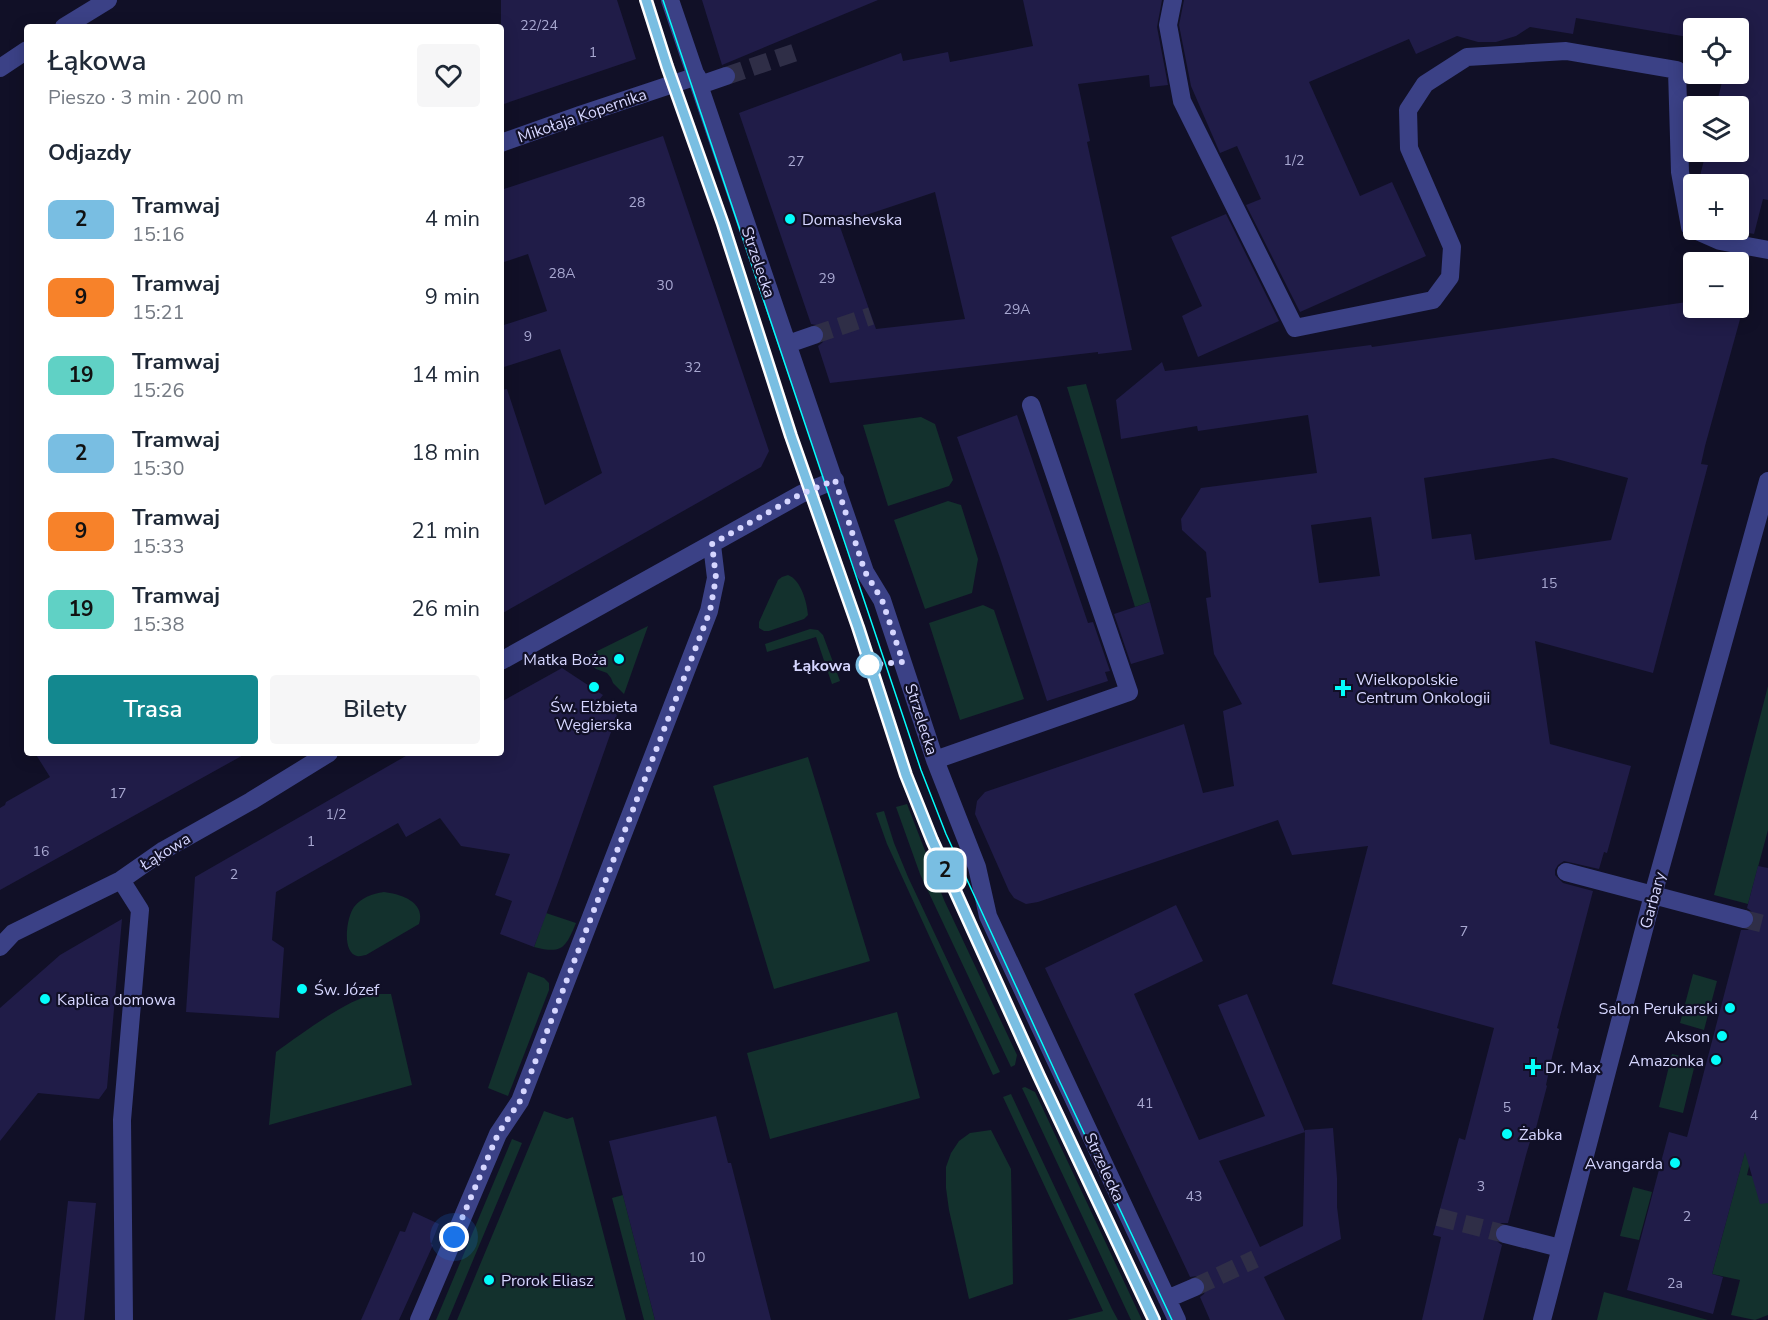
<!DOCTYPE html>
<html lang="pl">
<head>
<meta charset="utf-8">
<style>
  body { margin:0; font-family:"Nunito Sans",sans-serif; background:#f6f6f7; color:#1f2937; height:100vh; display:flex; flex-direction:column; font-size:22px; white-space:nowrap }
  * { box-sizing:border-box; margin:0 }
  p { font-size:20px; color:#747a83 }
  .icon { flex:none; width:33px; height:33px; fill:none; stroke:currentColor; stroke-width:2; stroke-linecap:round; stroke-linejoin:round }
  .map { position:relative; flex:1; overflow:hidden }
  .details { position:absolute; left:24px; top:24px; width:480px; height:732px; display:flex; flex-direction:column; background:#fff; border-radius:6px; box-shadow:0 3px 15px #0003 }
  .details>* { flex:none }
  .badge { padding:0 12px; border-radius:9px; font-size:21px; line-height:39px }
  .buttons { position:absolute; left:1683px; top:18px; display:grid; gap:12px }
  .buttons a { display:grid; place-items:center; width:66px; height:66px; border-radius:6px; background:#fff; box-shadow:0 3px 15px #0003; font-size:30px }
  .you { position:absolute; width:30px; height:30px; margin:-15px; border:4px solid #fff; border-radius:50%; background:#1a73e8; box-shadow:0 0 0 9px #1a73e833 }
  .map>.badge { position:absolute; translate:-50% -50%; box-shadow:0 0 0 3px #fff }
  h2 { padding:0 24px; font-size:22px; line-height:54px }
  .round { display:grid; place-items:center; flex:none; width:63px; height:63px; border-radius:6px; background:#f6f6f7 }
  .headline { display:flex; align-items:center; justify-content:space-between; height:102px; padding:0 24px }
  h1 { font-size:28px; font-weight:600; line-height:45px }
  .button { display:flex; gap:12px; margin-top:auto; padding:12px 24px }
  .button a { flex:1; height:69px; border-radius:6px; background:#13888f; color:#fff; font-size:24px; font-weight:600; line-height:69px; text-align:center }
  .button a+a { background:#f6f6f7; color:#1f2937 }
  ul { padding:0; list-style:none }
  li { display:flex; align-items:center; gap:18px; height:78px; padding:0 24px }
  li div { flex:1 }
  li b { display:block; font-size:22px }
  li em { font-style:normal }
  li .badge { min-width:66px; font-weight:700; text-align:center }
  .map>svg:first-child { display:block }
  .green { fill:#13312d }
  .building { fill:#201c48; fill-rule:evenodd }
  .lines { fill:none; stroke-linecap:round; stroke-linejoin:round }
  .minor-tunnel { stroke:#2f2e47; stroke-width:18; stroke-dasharray:18 9; stroke-linecap:butt }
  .minor { stroke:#3b4186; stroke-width:18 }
  .tram { stroke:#04fdfb; stroke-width:1.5 }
  .line-casing { stroke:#fff; stroke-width:14 }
  .line { stroke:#79bee2; stroke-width:9 }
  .walk { stroke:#d6d6ff; stroke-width:6; stroke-dasharray:0 10.8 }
  .poi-dot { fill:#04fdfb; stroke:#111027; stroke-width:2 }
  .stop-dot { fill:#fff; stroke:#79bee2; stroke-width:3 }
  .labels { text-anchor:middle; stroke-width:4.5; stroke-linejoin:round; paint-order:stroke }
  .number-label { font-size:14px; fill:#a8a8d1 }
  .street-label { font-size:16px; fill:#d6d6ff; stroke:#111027 }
  .poi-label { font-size:16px; fill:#d6d6ff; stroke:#111027; text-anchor:start }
  .stop-label { font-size:16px; font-weight:bold; fill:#d6d6ff; stroke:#111027; text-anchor:end }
</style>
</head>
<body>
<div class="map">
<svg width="1768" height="1320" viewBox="0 0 1768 1320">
  <rect width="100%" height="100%" fill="#111027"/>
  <path class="green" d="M1086,384L1150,602L1135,607L1067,387Z
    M921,417L935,424L953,480L949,486L888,506L863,425Z
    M948,501L961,505L978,559L972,593L925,609L894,520Z
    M788,575C801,580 807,602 808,615L804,619L769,631H764L759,628V622L778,580L782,577Z
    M983,605L994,610L1024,699L960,720L929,623Z
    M648,626L624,694L613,683L611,678L607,673L596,669L583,658Z
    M810,629L818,630L823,635L840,681L832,684L816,637L767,652L765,644Z
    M1768,686V830L1748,904L1714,895Z
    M808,757L870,961L774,989L713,786Z
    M907,804L944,900L1017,1055L1015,1065L1011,1067L920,874L896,807Z
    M884,811L894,843L908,877L1000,1072L993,1075L887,844L876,813Z
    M384,892C401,894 426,902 419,924L366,955C363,955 360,957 357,956C341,952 347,916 354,907C362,897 372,894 384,892Z
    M546,913L576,923C565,949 562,954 534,947Z
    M528,972L544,978L549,983V990L508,1096L488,1088Z
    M1693,974L1717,981L1704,1030L1680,1023Z
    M375,994H391L412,1085L269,1125L276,1052C300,1035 347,999 375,994Z
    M897,1012L920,1098L770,1139L747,1053Z
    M1672,1054L1696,1060L1683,1113L1659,1107Z
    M1025,1087L1035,1092L1142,1320H1131L1022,1088Z
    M1011,1094L1112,1309L1118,1320H1067L1103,1311L1003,1097Z
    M544,1111L567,1119L573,1117L626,1320H457Z
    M991,1130L1011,1169L1013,1284L969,1299L949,1210L946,1188V1167L951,1153L959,1141L970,1133Z
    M512,1139L522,1143L448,1320H436Z
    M1745,1151L1752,1154L1747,1175L1768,1180V1315L1755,1320L1731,1315L1740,1280L1712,1274Z
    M1633,1187L1652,1192L1639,1240L1620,1236Z
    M623,1195L655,1320H644L612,1198Z
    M1604,1292L1708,1320H1597Z"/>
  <path class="building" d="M501,0H617L636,59L501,105Z
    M702,0H878L722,65Z
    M1023,0H1162L1157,27L1168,85L1150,87L1149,75L1078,84L1090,141L1087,142L1132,350L1098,354V352L830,383L818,346L823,342L825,332L821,326L811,324L739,113L901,53L903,61L948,52L950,62L1033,46ZM935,192L965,319L876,329L839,224Z
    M1184,0H1768V200L1763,199L1754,234L1734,230H1738V184H1698L1706,152H1738V106H1716L1724,74H1738V28H1694V38L1576,18L1573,34L1530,27L1516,36L1496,42H1478L1457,36L1416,54L1409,39L1309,82L1360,196L1392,182L1426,256L1300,312L1246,205L1261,199L1237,146L1220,153L1191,86L1179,25Z
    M663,136L769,451L761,467L501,614V390L507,389L545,505L602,473L560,349L501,368V326L547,311L528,254L501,263V190Z
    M1226,214L1279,321L1198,357L1182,316L1202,306L1171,237Z
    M1747,294L1705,446L1701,464L1708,465L1653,673L1535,641L1550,744L1631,766L1607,853L1604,852L1599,869L1564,861L1558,865L1555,870V875L1563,883L1593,891L1557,1028L1559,1029L1552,1057L1546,1085L1547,1086L1536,1128H1534L1526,1155L1508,1223H1501L1494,1231V1238L1498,1242L1502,1245L1483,1320H1422L1441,1237L1433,1235L1459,1138L1465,1140L1494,1028L1332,984L1368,846L1292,855L1278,820L1038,902L1026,904L1014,898L1009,891L975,814L977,801L985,792L1184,724L1203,793L1234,786L1223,711L1242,704L1214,654L1206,598L1211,597L1206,552L1182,530L1181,519L1201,488L1317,473L1308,415L1198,431L1197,426L1121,439L1116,400L1162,362L1165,371L1371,345L1372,347L1694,301V308H1738V295ZM1553,458L1628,478L1611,540L1475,560L1471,534L1432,539L1424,478ZM1371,517L1380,576L1319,583L1311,525Z
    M1017,415L1088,623L1093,622L1110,671L1105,672L1108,681L1047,701L1000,558L957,437Z
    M1150,602L1164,654L1131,664L1114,614Z
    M562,668L603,695L599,700L617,715L560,877L534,947L500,934L512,901L495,895L510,854L461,846L440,818L406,837L398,823L276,892L272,940L284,948L279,1018L186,1012L195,877L411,753H501V702Z
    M35,753H247L0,890V808L5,805L6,802L50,777Z
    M1758,866L1768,868V1203L1760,1204L1745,1152L1712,1274L1723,1277L1713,1314L1627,1290L1669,1132L1687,1137L1741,930H1748L1755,922V916L1751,911L1747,908Z
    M1176,905L1203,961L1134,994L1199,1140L1265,1116L1218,1005L1247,994L1305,1132L1219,1161L1260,1247L1303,1226L1305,1130L1333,1128L1337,1178V1207L1341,1239L1264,1277L1285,1320H1210L1200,1297L1204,1294L1206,1289L1205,1282L1197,1276L1190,1277L1045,968Z
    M122,919L107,1088L99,1099L38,1093L0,1141V1008L60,955Z
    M716,1116L728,1163H731L771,1320H655L609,1141Z
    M68,1201L96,1203L84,1320H55Z
    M413,1212L439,1224L431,1244L433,1245L399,1320H361L400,1231L405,1232Z"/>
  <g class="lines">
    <path class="minor-tunnel" d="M726,76L802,50
      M814,335L871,316
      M1744,919L1768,925
      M1438,1217L1505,1234
      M1195,1287L1255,1259"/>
    <path class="minor" d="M670,0L865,572L882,600L935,760L977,867L988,916L1177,1320
      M1173,0L1168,25L1182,101L1295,328L1433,300L1450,277L1452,247L1409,148L1408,110L1425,84L1467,57L1566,51L1677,70L1680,172L1690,227L1694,229
      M64,27L108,0
      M0,68L27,50
      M700,85L726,76
      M501,143L580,115L697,76
      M1695,230L1720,241L1768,250
      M788,344L814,335
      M501,661L801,494L835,480
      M935,760L1129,692L1031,405
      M1566,872L1744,919
      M121,880L140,910L122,1120L124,1320
      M0,947L13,933L121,880L164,850L251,801L329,753
      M1505,1234L1560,1248
      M1167,1299L1195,1287
      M419,1320L498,1134L520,1101L709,611L716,578L712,545
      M1542,1320L1653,895L1768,481"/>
    <path class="tram" d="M646,0L667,66L723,224L791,436L858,627L906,775L932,840L1039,1076L1154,1320
      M663,0L921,770L946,834L1059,1080L1172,1320"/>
  </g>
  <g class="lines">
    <defs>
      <path id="line" d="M646,0L667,66L723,224L791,436L858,627L906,775L932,840L1039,1076L1154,1320"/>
    </defs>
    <use href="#line" class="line-casing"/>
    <use href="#line" class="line"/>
    <path class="walk" d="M454,1237L498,1134L520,1101L710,611L716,578L712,544L801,494L835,480L865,572L882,600L903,662L869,665"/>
  </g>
  <g class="poi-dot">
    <circle cx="790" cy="219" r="6"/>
    <circle cx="619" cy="659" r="6"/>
    <circle cx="594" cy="687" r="6"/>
    <path d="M1340 679h6v6h6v6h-6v6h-6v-6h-6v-6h6z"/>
    <circle cx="302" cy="989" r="6"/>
    <circle cx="45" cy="999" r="6"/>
    <circle cx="1730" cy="1008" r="6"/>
    <circle cx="1722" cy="1036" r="6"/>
    <circle cx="1716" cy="1060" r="6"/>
    <path d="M1530 1058h6v6h6v6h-6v6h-6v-6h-6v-6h6z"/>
    <circle cx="1507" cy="1134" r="6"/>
    <circle cx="1675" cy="1163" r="6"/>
    <circle cx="489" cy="1280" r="6"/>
  </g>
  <circle class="stop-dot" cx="869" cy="665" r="12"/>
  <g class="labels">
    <g class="number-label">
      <text x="539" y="30">22/24</text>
      <text x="593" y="57">1</text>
      <text x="1294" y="165">1/2</text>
      <text x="796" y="166">27</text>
      <text x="637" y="207">28</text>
      <text x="562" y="278">28A</text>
      <text x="827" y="283">29</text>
      <text x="665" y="290">30</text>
      <text x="1017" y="314">29A</text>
      <text x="528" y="341">9</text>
      <text x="693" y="372">32</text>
      <text x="1549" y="588">15</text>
      <text x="118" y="798">17</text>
      <text x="336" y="819">1/2</text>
      <text x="311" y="846">1</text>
      <text x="41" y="856">16</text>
      <text x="234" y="879">2</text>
      <text x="1464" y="936">7</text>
      <text x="1145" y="1108">41</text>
      <text x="1507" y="1112">5</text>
      <text x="1754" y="1120">4</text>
      <text x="1481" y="1191">3</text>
      <text x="1194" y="1201">43</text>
      <text x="1687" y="1221">2</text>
      <text x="697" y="1262">10</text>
      <text x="1675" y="1288">2a</text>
    </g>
    <g class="street-label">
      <text transform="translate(582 115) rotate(-19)" y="6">Mikołaja Kopernika</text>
      <text transform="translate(759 262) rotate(71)" y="6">Strzelecka</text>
      <text transform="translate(922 719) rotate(72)" y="6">Strzelecka</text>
      <text transform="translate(165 851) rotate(-32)" y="6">Łąkowa</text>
      <text transform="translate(1652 900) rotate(-75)" y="6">Garbary</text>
      <text transform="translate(1105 1167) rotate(65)" y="6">Strzelecka</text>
    </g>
    <g class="poi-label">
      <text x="802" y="225">Domashevska</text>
      <text x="607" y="665" text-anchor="end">Matka Boża</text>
      <text x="1356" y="685">Wielkopolskie<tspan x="1356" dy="18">Centrum Onkologii</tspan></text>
      <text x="594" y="712" text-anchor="middle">Św. Elżbieta<tspan x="594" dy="18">Węgierska</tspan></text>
      <text x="314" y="995">Św. Józef</text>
      <text x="57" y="1005">Kaplica domowa</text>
      <text x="1718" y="1014" text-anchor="end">Salon Perukarski</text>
      <text x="1710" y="1042" text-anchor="end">Akson</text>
      <text x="1704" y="1066" text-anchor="end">Amazonka</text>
      <text x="1545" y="1073">Dr. Max</text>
      <text x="1519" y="1140">Żabka</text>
      <text x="1663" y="1169" text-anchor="end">Avangarda</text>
      <text x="501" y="1286">Prorok Eliasz</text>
    </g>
    <g class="stop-label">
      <text x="851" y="671">Łąkowa</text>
    </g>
  </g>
</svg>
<div class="buttons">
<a><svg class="icon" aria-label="locate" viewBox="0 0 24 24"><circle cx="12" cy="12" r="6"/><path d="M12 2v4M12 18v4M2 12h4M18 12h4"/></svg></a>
<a><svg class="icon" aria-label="layers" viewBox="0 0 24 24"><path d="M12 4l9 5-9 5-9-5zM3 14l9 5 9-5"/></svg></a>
<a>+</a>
<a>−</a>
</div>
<div class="you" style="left:454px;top:1237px"></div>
<b class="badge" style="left:945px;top:870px;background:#79bee2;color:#111">2</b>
<section class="details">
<div class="headline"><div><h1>Łąkowa</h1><p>Pieszo · 3 min · 200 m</p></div><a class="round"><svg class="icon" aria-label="heart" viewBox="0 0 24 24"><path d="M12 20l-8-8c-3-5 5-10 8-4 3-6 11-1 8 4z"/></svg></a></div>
<h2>Odjazdy</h2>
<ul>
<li><span class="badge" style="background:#79bee2;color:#111">2</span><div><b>Tramwaj</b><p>15:16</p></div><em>4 min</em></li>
<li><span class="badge" style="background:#f7822a;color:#111">9</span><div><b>Tramwaj</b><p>15:21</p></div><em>9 min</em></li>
<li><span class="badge" style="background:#60d1c5;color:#111">19</span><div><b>Tramwaj</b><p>15:26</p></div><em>14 min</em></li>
<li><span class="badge" style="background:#79bee2;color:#111">2</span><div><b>Tramwaj</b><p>15:30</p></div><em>18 min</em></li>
<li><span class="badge" style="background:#f7822a;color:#111">9</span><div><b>Tramwaj</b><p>15:33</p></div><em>21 min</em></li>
<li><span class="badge" style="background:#60d1c5;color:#111">19</span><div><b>Tramwaj</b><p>15:38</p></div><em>26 min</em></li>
</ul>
<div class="button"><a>Trasa</a><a>Bilety</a></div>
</section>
</div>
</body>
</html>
